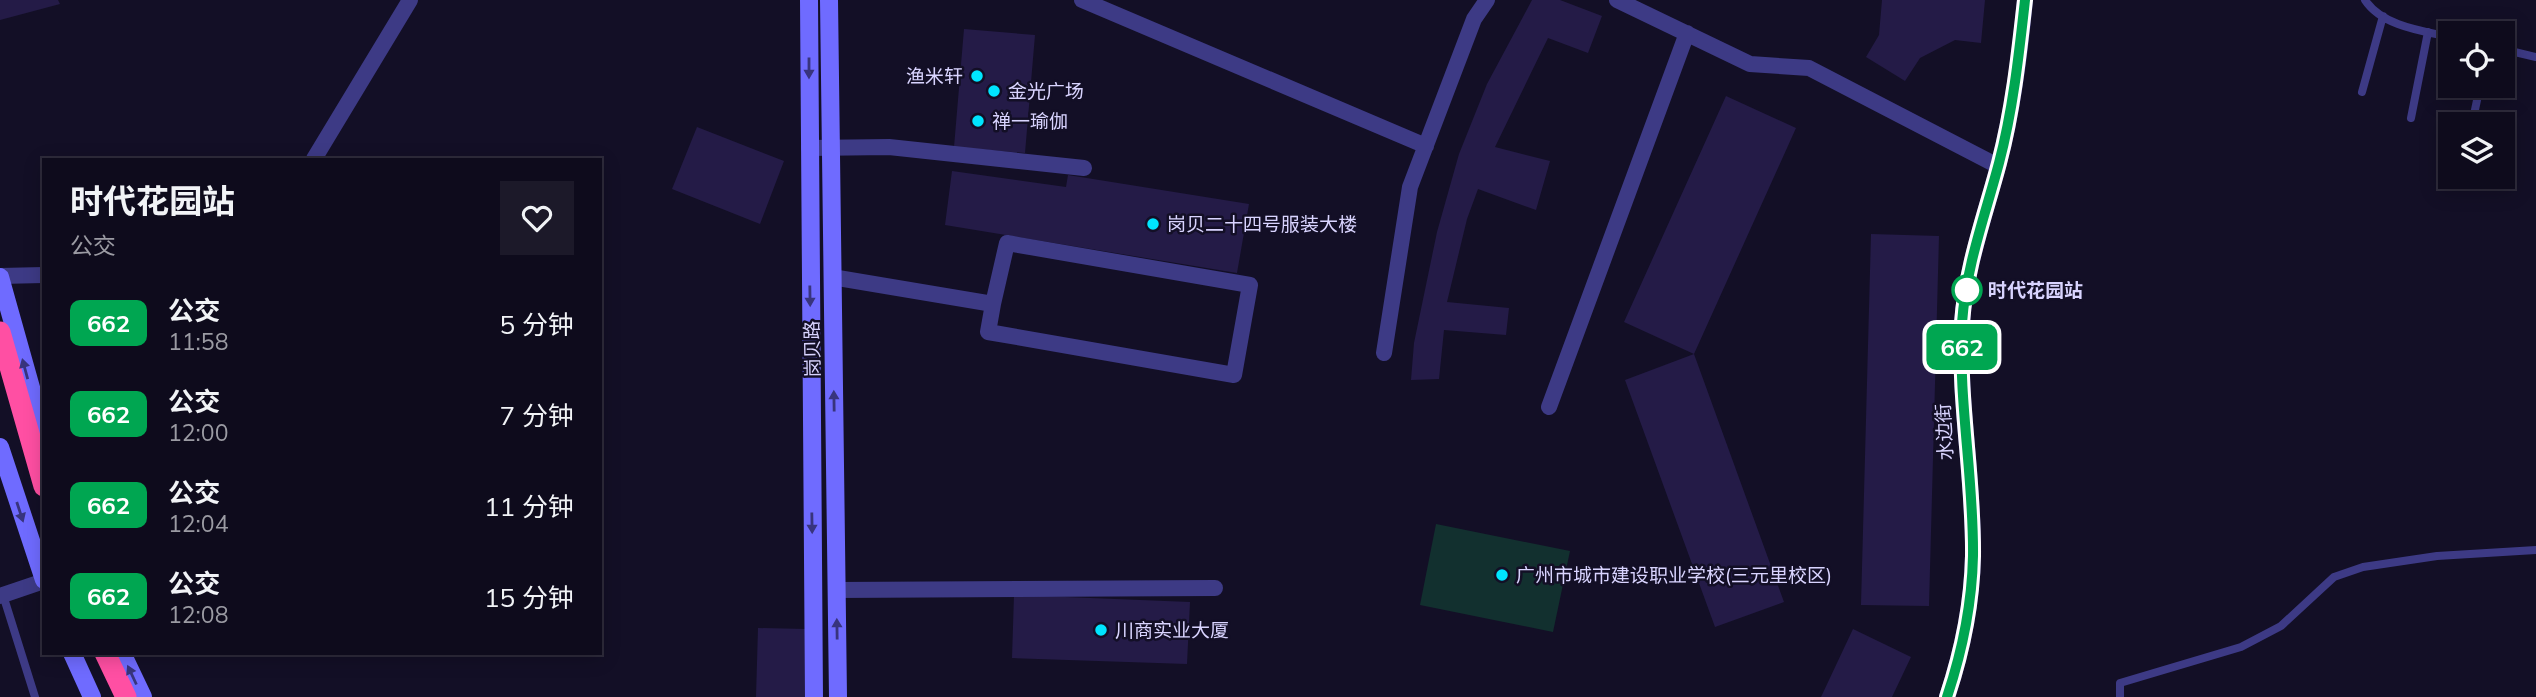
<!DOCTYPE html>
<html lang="zh">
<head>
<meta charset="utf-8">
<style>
  body { margin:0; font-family:Mulish,"Noto Sans SC",sans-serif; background:#1c1929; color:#f1f3f6; height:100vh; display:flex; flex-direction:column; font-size:26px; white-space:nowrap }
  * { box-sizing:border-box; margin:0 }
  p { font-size:23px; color:#9b9ba3 }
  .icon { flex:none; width:38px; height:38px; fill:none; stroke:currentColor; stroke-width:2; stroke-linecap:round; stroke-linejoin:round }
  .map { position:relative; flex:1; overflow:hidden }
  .side { position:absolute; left:42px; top:158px; width:560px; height:497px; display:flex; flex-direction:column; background:#0e0b1c; border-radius:0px; box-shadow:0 4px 18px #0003,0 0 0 2px #2e2b3b }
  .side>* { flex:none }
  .badge { padding:0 14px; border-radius:10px; font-size:24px; line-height:46px }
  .buttons { position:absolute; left:2438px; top:21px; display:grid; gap:14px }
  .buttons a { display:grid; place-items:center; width:77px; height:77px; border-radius:0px; background:#0e0b1c; box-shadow:0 4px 18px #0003,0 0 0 2px #2e2b3b; font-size:35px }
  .map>.badge { position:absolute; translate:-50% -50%; box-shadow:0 0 0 4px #fff }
  .round { display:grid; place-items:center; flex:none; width:74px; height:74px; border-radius:0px; background:#1c1929 }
  .summary { display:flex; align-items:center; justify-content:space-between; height:119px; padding:0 28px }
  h1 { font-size:33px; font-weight:700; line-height:52px }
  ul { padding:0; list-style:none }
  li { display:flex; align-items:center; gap:21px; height:91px; padding:0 28px }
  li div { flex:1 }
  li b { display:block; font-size:26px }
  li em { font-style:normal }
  li .badge { min-width:77px; font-weight:700; text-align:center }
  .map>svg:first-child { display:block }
  .green { fill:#12302f }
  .building { fill:#241b47 }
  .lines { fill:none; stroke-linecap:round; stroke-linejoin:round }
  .lane { stroke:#3d3a85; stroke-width:8 }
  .street { stroke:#3d3a85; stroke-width:16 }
  .secondary { stroke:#6f6bff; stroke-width:18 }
  .highway { stroke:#ff4fa3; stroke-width:21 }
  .oneway { fill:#38347d }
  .line-casing { stroke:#fff; stroke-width:16 }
  .line { stroke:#00a651; stroke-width:10 }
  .poi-dot { fill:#00e5ff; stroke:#130f26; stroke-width:2.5 }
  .stop-dot { fill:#fff; stroke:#00a651; stroke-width:3.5 }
  .labels { text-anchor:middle; stroke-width:5; stroke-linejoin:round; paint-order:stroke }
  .poi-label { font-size:19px; fill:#d9d4ff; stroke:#130f26; text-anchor:start }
  .stop-label { font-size:19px; font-weight:bold; fill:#d9d4ff; stroke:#130f26; text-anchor:start }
  .street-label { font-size:19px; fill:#d9d4ff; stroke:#130f26 }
</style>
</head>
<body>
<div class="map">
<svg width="2536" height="697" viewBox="0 0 2536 697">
  <rect width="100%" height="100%" fill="#130f26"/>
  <path class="green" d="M1436,524L1570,551L1553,632L1420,605Z"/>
  <path class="building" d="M0,0H58L60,4L0,20Z
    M1532,0H1560L1602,16L1588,53L1548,38L1495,147L1550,161L1536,210L1478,189L1467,219L1447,302L1509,308L1506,335L1444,330L1439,379L1411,380L1414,343L1437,232L1459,154L1487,84Z
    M1882,0H1985L1981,43L1955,40L1920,58L1905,81L1866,57L1879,35Z
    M964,29L1035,35L1025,153L954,147Z
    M1726,96L1796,128L1694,354L1624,322Z
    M697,127L784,161L760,224L672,189Z
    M952,171L1066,187L1068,175L1249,204L1237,273L945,225Z
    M1871,234L1939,236L1929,606L1861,605Z
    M1694,354L1784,602L1715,627L1625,380Z
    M1014,595L1190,602L1187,664L1012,658Z
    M758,628L806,629L805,697H756Z
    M1853,629L1911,657L1892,697H1821Z"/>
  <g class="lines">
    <path class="lane" d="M2365,0C2382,26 2422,31 2450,37
      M2502,49L2536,57
      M2362,92L2383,16
      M2411,118L2428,32
      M2472,124L2480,86
      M3,595L35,697
      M2120,697V683L2241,647L2281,626L2334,577L2363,567L2437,556L2536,550"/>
    <path class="street" d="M1082,0L1426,146
      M1617,0L1750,64L1809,68L1998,166
      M809,148L889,147L1084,168
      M314,159L410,0
      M0,276L44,275
      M832,277L993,304L1007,243L1250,285L1234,375L988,332L993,304
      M1384,353L1410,187L1474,19L1487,0
      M1549,407L1687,33
      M836,590L1215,588
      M0,596L44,581
      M1947,697C1962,652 1972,604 1973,556C1974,478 1958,401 1962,323C1966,267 1985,216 1999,163C2013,110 2020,54 2025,0"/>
    <path class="secondary" d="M809,0L814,697
      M829,0L838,697
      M0,277L44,434
      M0,447L44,580
      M72,653L92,697
      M122,653L143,697"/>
    <path class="highway" d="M0,332L44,486
      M105,653L126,697"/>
  </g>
  <defs><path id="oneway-solid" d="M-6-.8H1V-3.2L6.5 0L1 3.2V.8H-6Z" transform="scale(1.75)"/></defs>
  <g class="oneway">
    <use href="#oneway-solid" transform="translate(809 68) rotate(90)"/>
    <use href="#oneway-solid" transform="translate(810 296) rotate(89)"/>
    <use href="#oneway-solid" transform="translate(25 369) rotate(-105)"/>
    <use href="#oneway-solid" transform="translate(834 401) rotate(-91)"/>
    <use href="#oneway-solid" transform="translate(20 512) rotate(72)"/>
    <use href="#oneway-solid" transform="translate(812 523) rotate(89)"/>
    <use href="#oneway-solid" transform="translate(837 629) rotate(-91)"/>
    <use href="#oneway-solid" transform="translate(132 675) rotate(-115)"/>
  </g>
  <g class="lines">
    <defs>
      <path id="line" d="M1947,697C1962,652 1972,604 1973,556C1974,478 1958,401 1962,323C1966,266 1985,216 1999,163C2013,110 2019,54 2025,0"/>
    </defs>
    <use href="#line" class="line-casing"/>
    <use href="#line" class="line"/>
  </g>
  <g class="poi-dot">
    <circle cx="977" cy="76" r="7"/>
    <circle cx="994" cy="91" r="7"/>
    <circle cx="978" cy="121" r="7"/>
    <circle cx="1153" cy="224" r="7"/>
    <circle cx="1502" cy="575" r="7"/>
    <circle cx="1101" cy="630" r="7"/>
  </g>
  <circle class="stop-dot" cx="1967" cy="290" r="14"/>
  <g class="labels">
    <g class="poi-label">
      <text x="963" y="83" text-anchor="end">渔米轩</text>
      <text x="1008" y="98">金光广场</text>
      <text x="992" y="128">禅一瑜伽</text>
      <text x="1167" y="231">岗贝二十四号服装大楼</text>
      <text x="1516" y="582">广州市城市建设职业学校(三元里校区)</text>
      <text x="1115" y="637">川商实业大厦</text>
    </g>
    <g class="stop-label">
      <text x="1988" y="297">时代花园站</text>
    </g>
    <g class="street-label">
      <text transform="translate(812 349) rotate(-91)" y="7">岗贝路</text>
      <text transform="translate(1944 432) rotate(-93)" y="7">水边街</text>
    </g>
  </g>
</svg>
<div class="buttons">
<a><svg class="icon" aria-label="locate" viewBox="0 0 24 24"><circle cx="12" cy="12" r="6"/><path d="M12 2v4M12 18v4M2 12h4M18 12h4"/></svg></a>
<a><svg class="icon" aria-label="layers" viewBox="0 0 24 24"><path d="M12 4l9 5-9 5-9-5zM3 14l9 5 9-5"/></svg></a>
</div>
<b class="badge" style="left:1962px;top:347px;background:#00a651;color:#fff">662</b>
<section class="side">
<div class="summary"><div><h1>时代花园站</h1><p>公交</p></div><a class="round"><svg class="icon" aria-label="heart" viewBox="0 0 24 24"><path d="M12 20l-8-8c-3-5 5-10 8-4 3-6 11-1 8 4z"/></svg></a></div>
<ul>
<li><span class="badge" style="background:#00a651;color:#fff">662</span><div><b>公交</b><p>11:58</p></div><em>5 分钟</em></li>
<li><span class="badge" style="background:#00a651;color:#fff">662</span><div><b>公交</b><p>12:00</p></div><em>7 分钟</em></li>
<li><span class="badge" style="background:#00a651;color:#fff">662</span><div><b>公交</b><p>12:04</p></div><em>11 分钟</em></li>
<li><span class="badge" style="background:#00a651;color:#fff">662</span><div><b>公交</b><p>12:08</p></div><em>15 分钟</em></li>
</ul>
</section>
</div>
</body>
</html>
